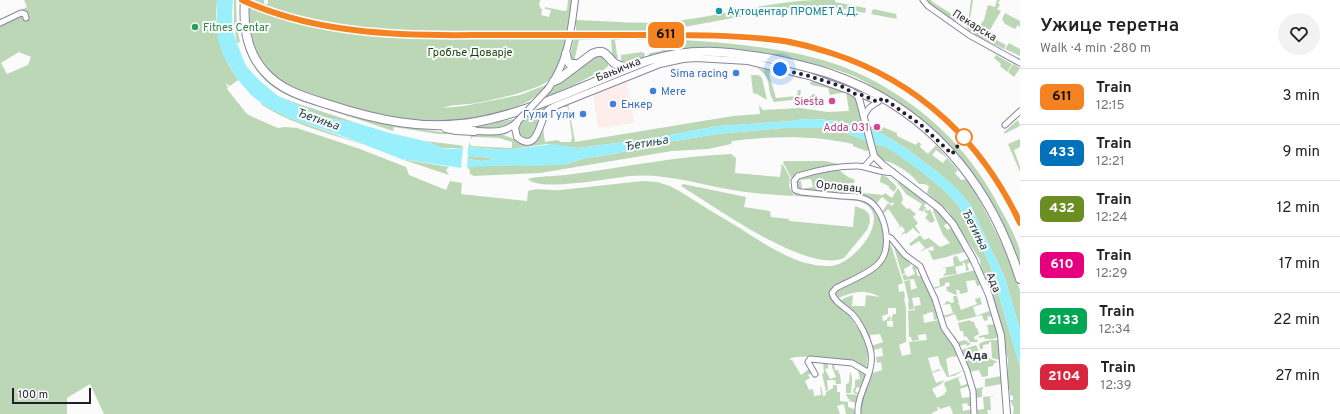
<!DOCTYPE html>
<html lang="en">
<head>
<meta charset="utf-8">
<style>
  body { margin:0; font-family:Overpass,sans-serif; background:#f2f2f2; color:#222; height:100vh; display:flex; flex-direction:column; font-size:15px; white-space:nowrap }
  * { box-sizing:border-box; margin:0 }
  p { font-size:13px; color:#767676 }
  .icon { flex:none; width:22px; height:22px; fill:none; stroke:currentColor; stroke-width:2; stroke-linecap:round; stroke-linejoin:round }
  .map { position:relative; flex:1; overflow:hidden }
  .sheet { display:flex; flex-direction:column; background:#fff; width:320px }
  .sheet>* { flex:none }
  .badge { padding:0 8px; border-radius:6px; font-size:14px; line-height:26px }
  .scale { position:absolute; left:12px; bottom:10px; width:79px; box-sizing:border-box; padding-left:4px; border:2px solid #211f2b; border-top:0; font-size:11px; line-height:14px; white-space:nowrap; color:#211f2b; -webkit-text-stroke:3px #fbfbfb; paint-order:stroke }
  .you { position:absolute; width:20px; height:20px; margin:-10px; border:3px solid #fff; border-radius:50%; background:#1a73e8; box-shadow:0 0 0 6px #1a73e833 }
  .map>.badge { position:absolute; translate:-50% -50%; box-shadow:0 0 0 2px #fff }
  .round { display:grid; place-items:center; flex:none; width:42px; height:42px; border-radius:21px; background:#f2f2f2 }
  .summary { display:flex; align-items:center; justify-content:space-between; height:68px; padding:0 20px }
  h1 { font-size:19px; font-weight:600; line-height:30px }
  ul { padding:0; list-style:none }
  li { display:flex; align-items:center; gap:12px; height:56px; padding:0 20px; border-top:1px solid #e0e0e0 }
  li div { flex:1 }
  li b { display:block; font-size:15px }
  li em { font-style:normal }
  li .badge { min-width:44px; font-weight:700; text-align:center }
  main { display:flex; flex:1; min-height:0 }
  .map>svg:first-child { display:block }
  .commercial { fill:#fdedeb }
  .green { fill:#bcd7b5; fill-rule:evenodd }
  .water { fill:#9aeffd; fill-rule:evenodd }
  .pier { fill:#fbfbfb }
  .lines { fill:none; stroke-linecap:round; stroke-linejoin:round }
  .minor-casing { stroke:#8884a1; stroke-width:7 }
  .tertiary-casing { stroke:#8884a1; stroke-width:8 }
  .primary-casing { stroke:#8884a1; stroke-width:10 }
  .minor { stroke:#fff; stroke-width:5 }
  .tertiary { stroke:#fff; stroke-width:6 }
  .primary { stroke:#fff; stroke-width:8 }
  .rail-casing { stroke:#3e3c46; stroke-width:3 }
  .rail { stroke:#fbfbfb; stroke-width:1.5; stroke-dasharray:4.5; stroke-linecap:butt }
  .tertiary-bridge-casing { stroke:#8884a1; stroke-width:8; stroke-linecap:butt }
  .tertiary-bridge { stroke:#fff; stroke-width:6 }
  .line-casing { stroke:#fff; stroke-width:9 }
  .line { stroke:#f58220; stroke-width:6 }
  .walk { stroke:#211f2b; stroke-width:4; stroke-dasharray:0 7.2 }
  .culture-dot { fill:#0f9aa8; stroke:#fbfbfb; stroke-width:1.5 }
  .leisure-dot { fill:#2e9e5b; stroke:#fbfbfb; stroke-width:1.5 }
  .shop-dot { fill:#3f7fe0; stroke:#fbfbfb; stroke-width:1.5 }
  .hotel-dot { fill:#d1479c; stroke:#fbfbfb; stroke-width:1.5 }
  .stop-dot { fill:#fff; stroke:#f58220; stroke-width:2 }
  .labels { text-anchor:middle; stroke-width:4; stroke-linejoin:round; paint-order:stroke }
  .culture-label { font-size:11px; fill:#0d838f; stroke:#fbfbfb; text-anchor:start }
  .street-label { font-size:11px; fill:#211f2b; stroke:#fbfbfb }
  .leisure-label { font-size:11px; fill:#27864d; stroke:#fbfbfb; text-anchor:start }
  .park-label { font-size:11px; fill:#1d4410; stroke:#fbfbfb }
  .shop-label { font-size:11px; fill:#366cbe; stroke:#fbfbfb; text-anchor:end }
  .hotel-label { font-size:11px; fill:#b23c85; stroke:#fbfbfb; text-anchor:end }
  .water-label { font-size:12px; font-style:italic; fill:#20484e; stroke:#fbfbfb }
  .neighbourhood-label { font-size:12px; font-weight:bold; fill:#322e46; stroke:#fbfbfb }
</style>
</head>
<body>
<main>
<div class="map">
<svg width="1020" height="414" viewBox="0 0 1020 414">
  <rect width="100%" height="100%" fill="#fbfbfb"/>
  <path class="commercial" d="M627,80L634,123L598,128L593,93Z"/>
  <path class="green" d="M24,0H217C214,32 220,54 238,80L230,86L225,83L228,87L227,89L247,114L255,118L278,128L285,127L297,128L360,149L406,167L409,175L446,190L450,181L462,183L461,194L527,201L528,191C538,187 550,191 560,190L643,181L657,182L670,186L681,192C700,204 719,216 738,227C765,244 796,267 830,266C855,265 897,212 858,201L795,196L791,189L794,192L861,200C879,206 884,225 884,243C883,248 883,254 880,258C874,269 847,279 836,285C831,289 829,293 831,299L847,312L862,335L868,352L866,370C864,368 862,366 859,365C846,361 800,353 789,359L792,360L801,375L810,368L812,373L808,375L810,378L805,381L809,390L813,389L814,396L821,395L820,387H821L823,396L826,395V392L833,388V385H837V392H840V401L848,402V407L854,409L855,414H846L844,404L837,406L840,414H104L90,384L67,398V414H0V20L27,7ZM19,52L31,57L28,65L7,74L1,63Z
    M234,0H236L237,28L240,42L237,43L234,25Z
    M240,0H242V28L273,84L409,127L441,132L454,133V134H438L394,127L393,131C371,124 349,116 327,109C311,104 295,100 281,92C246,72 239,37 240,0Z
    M248,0H264V4H268V0H540L539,5L542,10L541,15L549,17L551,10L545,9V7L564,11L567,10L568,0H572C570,21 566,60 553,77C542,90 493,100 476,103C465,105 452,104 443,108L464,106L520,95L548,84C536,101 514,109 494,114C431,129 385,120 324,99C309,94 290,90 277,79C255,60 249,33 247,5L255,8L257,4Z
    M815,0H835V2L866,8L865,13C840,8 818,4 793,7L673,29L649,31L576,32V20C608,21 645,25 677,21C723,15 768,2 815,0Z
    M927,0H931C938,8 954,11 956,22L933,7Z
    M971,0H973L969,25L971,27L975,23L971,32L968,30L964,22H968Z
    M997,0H1000L998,3L1000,5L997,9L1001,11L987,35L1006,45L1004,49L973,34L984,20L988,5L995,7Z
    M873,9L896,14L897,19L871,14Z
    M1005,13L1020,21V27L1018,25L1015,29L1005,24L1002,19Z
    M625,37H663L638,40L637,38L615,40L617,55H618L617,61L612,54L611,39L579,40L574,62L569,61L574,38Z
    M671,40C692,40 713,42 734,44C770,48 807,54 841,66C904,90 961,137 994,197C1002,212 1016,235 1020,251C1020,256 1020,262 1020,266C1002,216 972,160 929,126C914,115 898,105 883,95C857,68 797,60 761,54C740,51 719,47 697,48C681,48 665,52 649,56H648L650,53L662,51L661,41Z
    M1009,43L1020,49V56L1005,49Z
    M642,52L645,54L644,57L642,58L625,62H621V55Z
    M693,54H712L734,57V58L693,55L665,60L649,65L551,104C548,107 545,109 543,113C538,121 533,150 518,134C517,125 526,117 532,112C539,106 552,103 560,100C601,82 648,58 693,54Z
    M600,55L608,61V66L605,69L572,86L545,97C559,81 580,61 600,55Z
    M996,55L1012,64L1007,72L1000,66L1001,64L994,58Z
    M757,60C797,67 838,76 872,97C836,79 796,70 757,60Z
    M1013,64L1020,68L1014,77L1008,72Z
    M757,68L788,74L801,78V79L787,74L771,72L769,74L776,98L797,96L798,90H801L800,96L792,100L774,102C765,88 774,79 757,68Z
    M751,75H758L762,78L767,100L757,94L753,93Z
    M810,82C819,80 852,91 856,99C860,107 861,118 863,127C838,121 818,116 792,121L718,126L648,139L578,148L546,144L513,149H495L469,147V142L471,146L512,148V142L499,138L473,137L470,139L471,136C482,131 498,132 509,137C527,144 533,154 543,128L545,142L557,140L561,142H571L572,137L568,107H561L568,103L575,142L733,116L760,114L759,105L763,110L800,108L828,112L849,111L846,92L830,95L828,88L811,85Z
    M813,94H815L816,107L804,104V102Z
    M278,96L296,103L357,123L327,118L314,113Z
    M262,103L287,117L365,145C331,134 290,124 261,104Z
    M515,119L508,126L498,128H459Z
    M1018,120L1020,126L1004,134V132Z
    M869,126L881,131L883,127L897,133V136L916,145L918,142L921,144L920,147L928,154L936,145L958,170L955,173L961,180L968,179L972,185L1003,246L987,208L999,231L1020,290V330L1005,278L971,206L958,190L940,174L907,149L881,133L874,132ZM936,150L947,158L943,163L932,155Z
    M783,128H825L838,130L867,141L869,150L866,151L853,146V144C813,135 772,136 732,141L731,144L708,149L672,151L540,173L474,176L470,174L469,167L473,166L568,164L581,159L614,154L650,145L717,134Z
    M1020,139V147L1014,150L1020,167V172L1008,144Z
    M425,141L458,145L463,146L462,148H442Z
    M874,144L886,147L893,151L921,171L946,192L958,205L976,236L990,265L1020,367V414H1013L1014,408L1010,400H1013V396L1010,395V391L1007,381L1008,360L987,283L981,269L980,260L948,211L927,193L929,186L924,184H919C913,175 902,168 892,163C887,161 882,161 878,156C875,153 875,148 874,144Z
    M731,154L736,158L735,173L780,177L782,163L790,178L789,186L794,196C771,195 749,193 727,189C695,183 663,173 630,176C612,178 538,192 528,179C536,176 562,176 573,174C626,167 678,156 731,154Z
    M470,156L492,158L495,159L481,161L469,159L468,157Z
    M401,159L449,167L446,170L449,175Z
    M784,161H825L843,165L797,174L791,178L783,162Z
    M839,170L848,177L855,180L854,183H849L846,193L800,190L797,188L796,181H801L802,189L813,187L811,179L797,180L798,178L820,172Z
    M881,175L887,177L897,187L894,192L889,188V186L880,182Z
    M890,176L898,183L901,181L927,201L924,206L928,210L925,208L922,212L920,210L918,211L922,204L906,194L900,186Z
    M683,184L746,197L744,207L770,211L771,217L789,219V221L853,227L855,206L865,210L869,214L870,222L867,230L844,258C807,274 714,206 681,186Z
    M898,188L901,193L903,200L901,203L907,209L909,208L916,214L913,217L918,223L915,226L920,233L919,234L913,228L906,234L905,233L901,235V234L905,231L902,226L896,229L900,226L890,211L888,209L883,214L882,212L888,203L892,206L894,203L893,202L891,204L882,197L876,204L868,197L858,195L864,193L883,195L885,193L892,198Z
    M934,207L948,222L944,226L948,230L952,227L966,251L952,256L957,253L947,257L933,260L928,249L931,251L934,250L933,246L919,252L925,248L919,241L911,246L909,244L920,235L924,240L929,238L940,247L950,243L943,235L933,211Z
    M925,209L928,211L930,209L935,221L931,223L925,218L928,214L924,211Z
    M893,244L907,259L911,265L904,269L905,273L902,275Z
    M888,245H891L903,283L898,285L899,292L904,291L905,298H904L906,309V342L899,345L902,356L911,354L909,342L927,340L926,334L918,335L919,340L912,341L911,337H909L908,311L915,310L914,306L921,305L919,297L912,298L914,309L909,310L908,303L909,302L904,281L910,280L911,290L917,288L914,279L904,280L902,276L906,274L907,277L915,274L912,267L915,265L917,269L916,270L918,276H921L935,305L938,319L934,320L933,312L927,313V314L923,315L924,323L939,320C943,333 953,343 959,356L954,357L953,356L946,359L949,376L964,370L954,376L947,377L940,364L938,356L928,358L932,372L939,369L941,370L932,373L936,383L945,380L941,384L932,389L937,398L945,394V392L947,391L944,384L945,382L964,375L958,378L961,386L969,383V386L960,389L962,398L971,397L972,406H968L967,403L962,404L963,411L972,409V414H952L953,413L950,406L940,409L939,407H937L938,410L932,413V414H859V407L868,383L872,366L873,373L882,370L881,362L877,363L876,357L883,356L882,348L873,350L871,346L883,342L880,334L870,335L871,338L868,339L840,301L845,298L853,295L852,306H865L866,295L880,297C863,288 854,292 838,298L836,295V292C853,274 886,275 888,245ZM888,308H896V314H893L891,321H893V327L887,326V321H890L891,316L887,318V320L883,321L882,316L888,314Z
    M957,256L960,262L970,258L971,262L967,264L969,270L966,271V267L964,262L962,263L963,265L955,267L957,274L943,276L946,272V268H941L954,266L953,257Z
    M976,270L981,285L977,286L975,280L966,281L968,292L960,294L959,290H956L957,295H956L947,291L946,287L950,286L949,282L945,283V285L935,289L934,287L940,286L939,279L941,278Z
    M953,296H957L959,303L957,304H959L961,310L977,304L975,299L985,296L980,298L982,304L973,307L976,316L989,311L991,316L987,317L988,320L984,321L982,315L958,321L955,314L944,318L943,316L953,313L950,304L942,305L945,304V302L949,301L950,303L954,302Z
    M970,320V321L974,322L976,328H977L979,334L974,337L975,340L977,339L978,342H970L966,336L964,337L963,331H960L958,323Z
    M995,324L998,337L993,339H985L984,337L979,338V336L989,334L987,325Z
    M953,335L954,337L955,336L958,342L965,340L971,344L967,346L966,344L959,346L952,336Z
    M999,340L1000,360L992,358L991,342H989V344L983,345V349H980L979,344C984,340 991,340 999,340Z
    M976,345L980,354H987L990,359L998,362L994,363L993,366L988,367V376L982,377L979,370L970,372L961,350Z
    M823,362H828V367L829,368L825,369L830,379L836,377L832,367V363H834L835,370H838L839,374H840L841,384H836L835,380H827L828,390L826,391L822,374L824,373Z
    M859,369L866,375L861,388L857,387L855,392L859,393L858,394H855L853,392L854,388H855V380L860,379L858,371Z
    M850,372C854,378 851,386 851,393H846V384L849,383Z
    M1001,376L1002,384L985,387V379Z
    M983,387V389H982V397L975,398V389Z
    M846,394L859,395L856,403L849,401L850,399H848Z
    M996,396L990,397L991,410H987L988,414H976V410L984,409L983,397Z"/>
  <path class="water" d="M217,0H233L232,14L233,32L243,59L247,67L259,80L278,96L314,113L327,118L357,123L390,133L425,141L442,148L450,149L469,147L495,149H513L553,144L578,148L648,139L718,126L792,121C818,116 838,121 863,127L869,126L874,132L881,133L907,149L940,174L958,190L971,206L1005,278L1020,330V367L990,265L976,236L967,220L958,205L946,192L921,171L886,147L874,144L838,130L825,128H783L717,134L650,145L614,154L581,159L568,164L561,165L560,163V165H557L523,166L518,165L469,167L468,169L401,159L345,137L287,117L265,106L251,95L238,80L223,55L218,40L217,28ZM470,156L492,158L495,159L481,161L469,159L468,157Z"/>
  <path class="pier" d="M463,146H468L467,169H461Z"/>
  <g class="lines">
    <defs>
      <path id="minor" d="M923,0L928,6L969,35L1020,63
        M0,23L21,13L25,14L26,18
        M857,95H862L878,102
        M864,116L869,108L883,98
        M1005,125L1020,111
        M864,167L874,156
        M886,236L891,238L905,255L920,266L926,280L935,299L944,328L956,345L967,371L973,391L974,414
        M815,374L808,362L810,359L852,363L869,373
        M858,414C856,393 877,372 870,348C867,337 860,323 853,315C847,308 834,303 832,293L836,288C849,281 869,274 879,263C894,248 885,206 865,199C858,196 849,196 841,196C827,195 814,193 801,192L795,190L794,181L798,176C817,170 837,166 857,166C867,166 884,175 893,172"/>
      <path id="tertiary" d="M548,89C568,62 571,32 575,0
        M518,121L515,128L517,137C536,153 539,126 545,114C547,110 551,108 555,106L660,64L683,59L696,58L748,61L809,76L851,91L858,96L860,102L874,156L883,165L939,208L953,224L973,259L989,295L1001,335L1007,414
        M474,131C490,131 504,135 517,122"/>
      <path id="primary" d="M245,0C243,25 246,51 264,71C280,90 304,97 327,104C376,120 425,131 476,122C536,111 590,82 647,61C692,47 726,51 772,59C791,63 809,67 828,73C927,107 989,180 1020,279
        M566,54L567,60L570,64H578
        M554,81L559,79L592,54C604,48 606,55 613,62C617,66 624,67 629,68
        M446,128L456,130L474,131"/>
    </defs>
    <use href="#minor" class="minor-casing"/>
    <use href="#tertiary" class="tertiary-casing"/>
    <use href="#primary" class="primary-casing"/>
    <use href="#minor" class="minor"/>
    <use href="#tertiary" class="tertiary"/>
    <use href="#primary" class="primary"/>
    <defs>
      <path id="rail" d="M242,0L256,6
        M578,35C618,35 659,35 699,36C725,36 752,36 777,40C886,55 974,124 1020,223"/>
    </defs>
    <use href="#rail" class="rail-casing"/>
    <use href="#rail" class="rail"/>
    <defs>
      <path id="tertiary-bridge" d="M518,121L548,89"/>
    </defs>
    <use href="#tertiary-bridge" class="tertiary-bridge-casing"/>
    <use href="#tertiary-bridge" class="tertiary-bridge"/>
  </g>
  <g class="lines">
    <defs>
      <path id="line" d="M242,0C314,33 396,36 474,35C533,35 592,35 651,35C692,35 735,35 776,40C796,42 815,48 834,54C919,82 982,142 1020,223"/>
    </defs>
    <use href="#line" class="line-casing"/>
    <use href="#line" class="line"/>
    <path class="walk" d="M780,69L809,76L843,87L857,95H862L878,102L883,98L921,125L952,154L964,137"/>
  </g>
  <circle class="culture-dot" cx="719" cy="11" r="4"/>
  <circle class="leisure-dot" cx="195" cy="27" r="4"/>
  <g class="shop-dot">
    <circle cx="736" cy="73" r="4"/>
    <circle cx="653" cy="91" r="4"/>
    <circle cx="613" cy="104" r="4"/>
    <circle cx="583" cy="114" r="4"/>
  </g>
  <g class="hotel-dot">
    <circle cx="832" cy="101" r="4"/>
    <circle cx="877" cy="127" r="4"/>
  </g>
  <circle class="stop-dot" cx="964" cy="137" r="8"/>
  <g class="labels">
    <g class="culture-label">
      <text x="727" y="15">Аутоцентар ПРОМЕТ А.Д.</text>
    </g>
    <g class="street-label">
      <text transform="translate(975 25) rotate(32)" y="4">Пекарска</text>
      <text transform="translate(618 69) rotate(-22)" y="4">Бањичка</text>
      <text transform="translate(839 186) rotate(6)" y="4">Орловац</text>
      <text transform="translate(994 282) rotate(68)" y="4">Ада</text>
    </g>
    <g class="leisure-label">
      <text x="203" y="31">Fitnes Centar</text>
    </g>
    <g class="park-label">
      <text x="470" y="56">Гробље Доварје</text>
    </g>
    <g class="shop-label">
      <text x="728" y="77">Sima racing</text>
      <text x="661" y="95" text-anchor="start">Mere</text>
      <text x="621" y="108" text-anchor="start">Енкер</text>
      <text x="575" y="118">Гули Гули</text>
    </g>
    <g class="hotel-label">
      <text x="824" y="105">Siesta</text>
      <text x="869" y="131">Adda 031</text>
    </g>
    <g class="water-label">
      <text transform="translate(318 119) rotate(19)" y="4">Ђетиња</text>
      <text transform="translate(646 143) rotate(-10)" y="4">Ђетиња</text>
      <text transform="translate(975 229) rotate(63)" y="4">Ђетиња</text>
    </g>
    <g class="neighbourhood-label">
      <text x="976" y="359">Ада</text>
    </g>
  </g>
</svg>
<div class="scale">100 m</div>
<div class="you" style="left:780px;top:69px"></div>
<b class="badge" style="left:666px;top:35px;background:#f58220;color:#111">611</b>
</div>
<section class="sheet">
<div class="summary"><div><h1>Ужице теретна</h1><p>Walk · 4 min · 280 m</p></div><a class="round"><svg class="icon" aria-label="heart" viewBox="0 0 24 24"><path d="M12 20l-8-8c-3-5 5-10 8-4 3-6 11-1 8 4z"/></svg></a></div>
<ul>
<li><span class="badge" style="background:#f58220;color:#111">611</span><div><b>Train</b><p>12:15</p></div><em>3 min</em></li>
<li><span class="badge" style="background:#0072bc;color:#fff">433</span><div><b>Train</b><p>12:21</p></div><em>9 min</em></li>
<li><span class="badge" style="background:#6b8e23;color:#fff">432</span><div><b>Train</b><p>12:24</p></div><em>12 min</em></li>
<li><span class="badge" style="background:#e6007e;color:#fff">610</span><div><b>Train</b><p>12:29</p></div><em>17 min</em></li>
<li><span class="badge" style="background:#00a651;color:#fff">2133</span><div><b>Train</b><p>12:34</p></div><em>22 min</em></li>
<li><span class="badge" style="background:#d7263d;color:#fff">2104</span><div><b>Train</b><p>12:39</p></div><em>27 min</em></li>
</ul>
</section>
</main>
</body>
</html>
